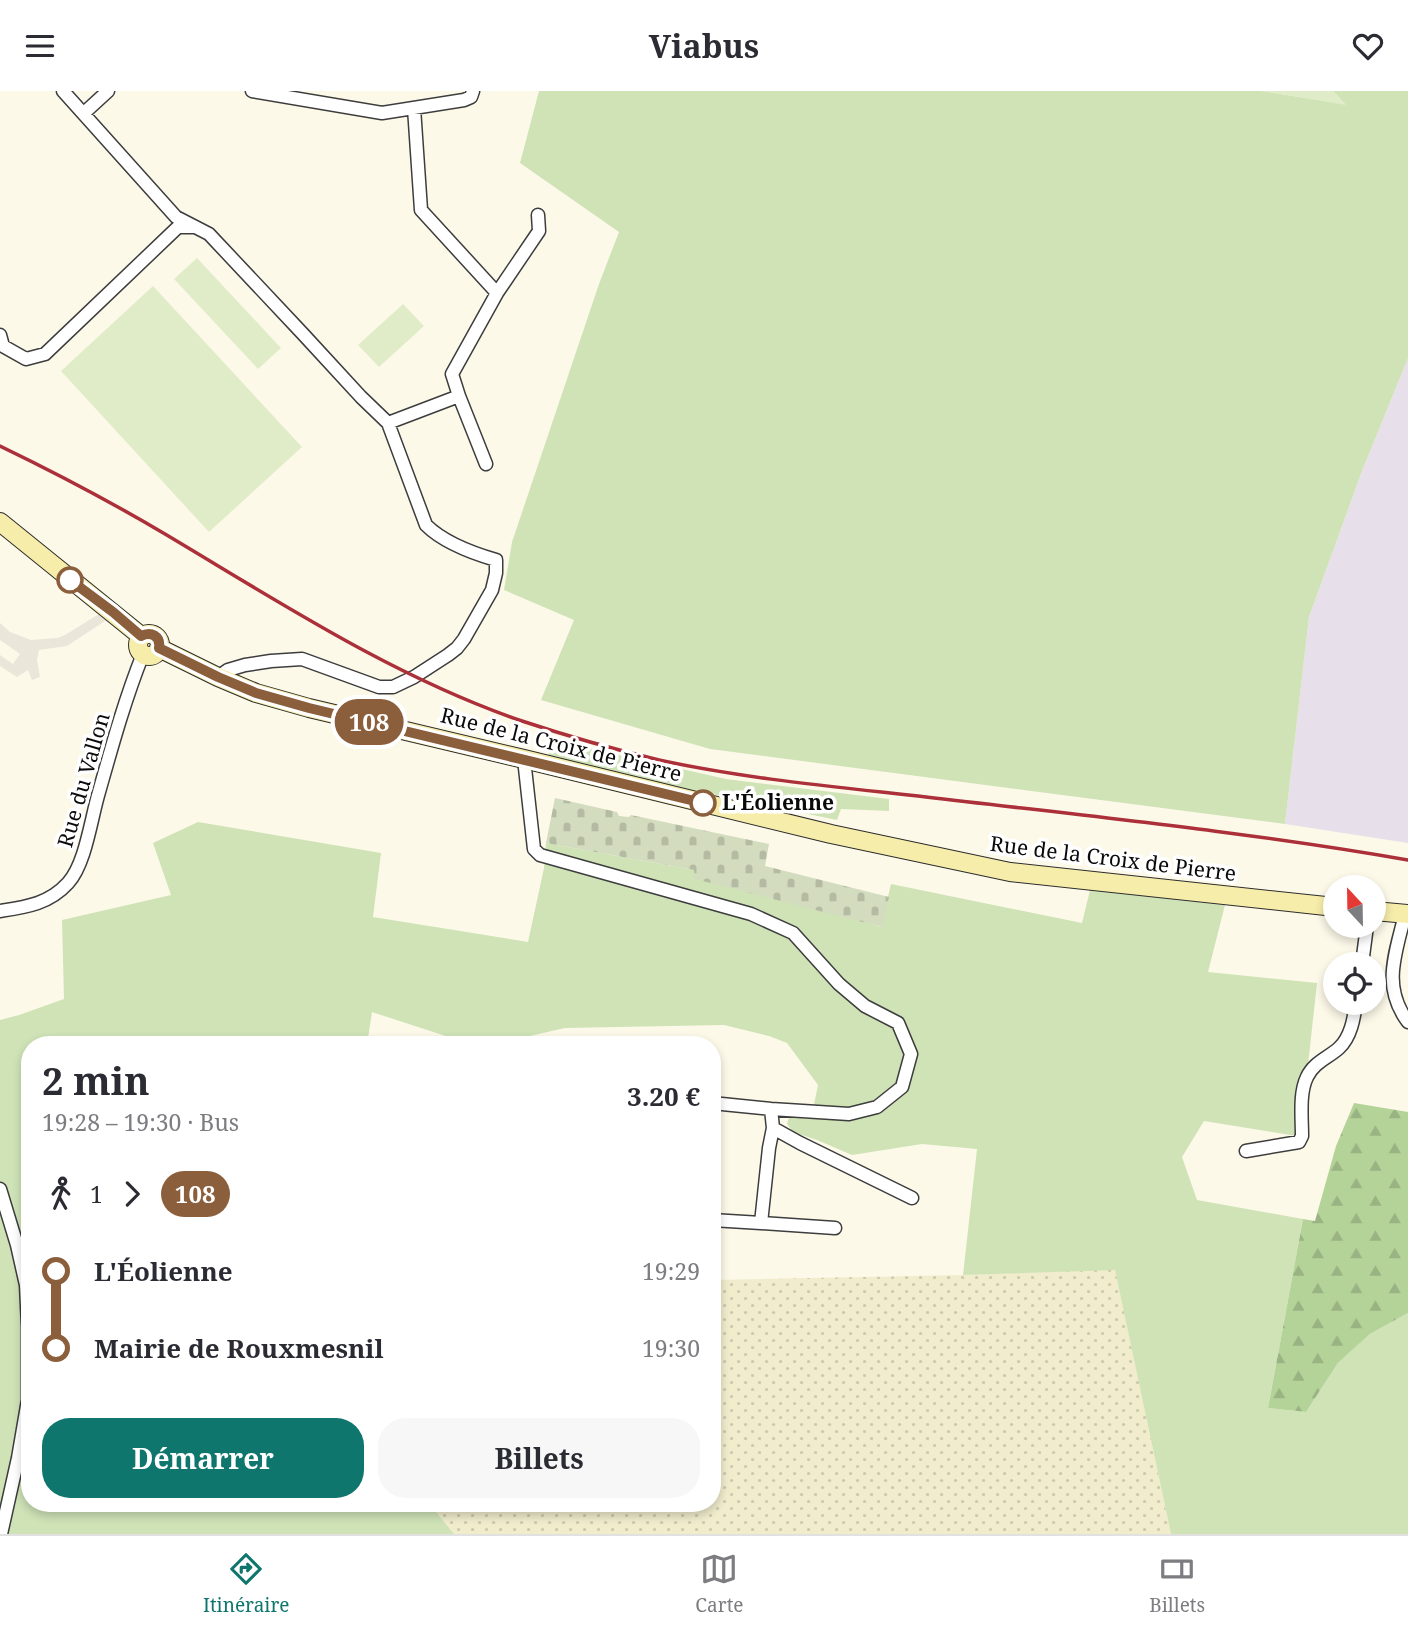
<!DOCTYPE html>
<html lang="fr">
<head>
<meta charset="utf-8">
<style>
  body { margin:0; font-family:"Noto Serif",serif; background:#f7f7f7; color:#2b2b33; height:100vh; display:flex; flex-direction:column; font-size:26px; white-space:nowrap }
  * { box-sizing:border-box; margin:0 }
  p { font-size:23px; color:#7c7c81 }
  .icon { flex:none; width:38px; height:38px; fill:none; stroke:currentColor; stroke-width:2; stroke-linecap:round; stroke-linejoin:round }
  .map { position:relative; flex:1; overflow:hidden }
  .sheet { position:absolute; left:21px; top:945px; width:700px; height:476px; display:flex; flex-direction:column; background:#fff; border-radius:28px; box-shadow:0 4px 10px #0003 }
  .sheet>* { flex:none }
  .badge { padding:0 14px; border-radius:23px; font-size:24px; line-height:46px }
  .needle { width:46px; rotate:338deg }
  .tools { position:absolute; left:1323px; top:784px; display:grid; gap:14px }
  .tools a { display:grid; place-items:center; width:63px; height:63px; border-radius:50%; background:#fff; box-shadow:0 4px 10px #0003; font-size:35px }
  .map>.badge { position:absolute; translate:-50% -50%; box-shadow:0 0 0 4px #fff }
  .legs { display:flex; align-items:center; gap:10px; height:77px; padding:0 21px; font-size:23px }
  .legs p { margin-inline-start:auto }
  .summary { display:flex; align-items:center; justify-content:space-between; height:119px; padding:0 21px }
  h1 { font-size:38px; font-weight:700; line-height:52px }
  .action { display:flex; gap:14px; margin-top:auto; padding:14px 21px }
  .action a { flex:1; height:80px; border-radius:28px; background:#0f766e; color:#fff; font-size:28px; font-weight:700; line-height:80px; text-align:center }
  .action a+a { background:#f7f7f7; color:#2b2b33 }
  ul { padding:0 21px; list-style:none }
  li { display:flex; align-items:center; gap:24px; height:77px; font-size:26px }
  li i { display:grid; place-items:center; width:10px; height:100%; margin:0 9px; background:currentColor }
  li i::after { content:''; width:18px; height:18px; margin:-9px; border:5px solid; border-radius:50%; background:#fff }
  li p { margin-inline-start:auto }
  li:first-child i { background:linear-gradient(#0000 50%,currentColor 0) }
  li:last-child i { background:linear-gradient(currentColor 50%,#0000 0) }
  header { display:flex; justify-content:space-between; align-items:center; height:91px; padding:0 21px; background:#fff; font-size:32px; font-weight:700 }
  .tabs { display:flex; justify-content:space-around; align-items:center; height:98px; border-top:2px solid #e1e1e2; background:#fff; font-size:19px; color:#7c7c81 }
  .tabs a { display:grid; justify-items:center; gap:4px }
  .tabs .selected { color:#0f766e }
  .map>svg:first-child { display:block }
  .industrial { fill:#e7dfe9 }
  .farmland { fill:url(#farmland-dots) }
  .grass { fill:#cfe3b7 }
  .forest { fill:url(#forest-firs) }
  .cemetery { fill:url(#cemetery-stones) }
  .pitch { fill:#e0ecc8 }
  .plaza { fill:#ebe6da }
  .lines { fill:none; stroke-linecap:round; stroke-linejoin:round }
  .street-casing { stroke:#3d3d3d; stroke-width:15 }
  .secondary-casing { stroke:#2c2c2c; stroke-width:20 }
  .street { stroke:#fff; stroke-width:12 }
  .secondary { stroke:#f7edaa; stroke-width:18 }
  .rail { stroke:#ac303a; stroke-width:3.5 }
  .line-1-casing { stroke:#fff; stroke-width:16 }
  .line-1 { stroke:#8b5e3c; stroke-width:10 }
  .stop-1-dot { fill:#fff; stroke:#8b5e3c; stroke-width:3.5 }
  .labels { text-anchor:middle; stroke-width:7; stroke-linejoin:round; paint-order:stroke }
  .street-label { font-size:21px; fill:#0a0a0a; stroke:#fff }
  .stop-label { font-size:21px; font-weight:bold; fill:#0a0a0a; stroke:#fff; text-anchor:start }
</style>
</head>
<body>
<header><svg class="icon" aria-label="menu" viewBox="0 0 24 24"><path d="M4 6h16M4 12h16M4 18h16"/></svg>Viabus<svg class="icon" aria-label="heart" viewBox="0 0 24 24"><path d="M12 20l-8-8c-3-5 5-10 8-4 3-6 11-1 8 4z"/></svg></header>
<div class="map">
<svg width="1408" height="1443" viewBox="0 0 1408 1443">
  <defs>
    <pattern id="farmland-dots" width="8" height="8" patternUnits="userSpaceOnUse" patternTransform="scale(1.75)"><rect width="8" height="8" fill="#f0eccc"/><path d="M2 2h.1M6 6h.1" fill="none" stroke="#ccc9ae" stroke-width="1.8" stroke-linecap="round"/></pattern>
    <pattern id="forest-firs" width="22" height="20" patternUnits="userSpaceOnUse" patternTransform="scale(1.75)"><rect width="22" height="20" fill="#b4d398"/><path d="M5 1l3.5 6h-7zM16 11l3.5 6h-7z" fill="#99b482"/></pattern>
    <pattern id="cemetery-stones" width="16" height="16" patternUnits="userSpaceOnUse" patternTransform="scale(1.75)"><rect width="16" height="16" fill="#d3dcbe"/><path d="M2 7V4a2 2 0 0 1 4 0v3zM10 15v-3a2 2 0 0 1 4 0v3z" fill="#b4bba2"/></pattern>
  </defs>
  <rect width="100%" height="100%" fill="#fdf9e9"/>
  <path class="industrial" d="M1408,267V752L1285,733L1309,526L1362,380Z"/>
  <path class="farmland" d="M1115,1178L1171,1443H454L429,1412H712V1189L963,1184Z"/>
  <path class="grass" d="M539,0H1262L1345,13L1333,0H1408V267L1362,380L1309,526L1285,733L710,658L541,609L574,529L504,499L512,451L599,193L619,141L520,72Z
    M546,642L584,656L726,688L889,708V720L841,718L837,729L654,691L549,665Z
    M198,731L381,762L373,826L528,851L544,777L546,752L694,779L881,836L891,793L1082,832L1090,799L1225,814L1208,881L1317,892L1308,974L1299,986L1297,1045L1204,1030L1182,1066L1197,1109L1303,1128L1268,1317L1306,1321L1338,1272L1370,1243L1408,1222V1443H1171L1115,1179L963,1184L977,1058L922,1053L852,1064L817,1049L793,1041L787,1033L789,1026L811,1028L818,994L787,952L769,945L724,934L565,937L508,950L467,952L372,921L367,954H30V1412H429L454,1443H0V929L19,924L64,908L62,829L171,804L153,752Z"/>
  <path class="forest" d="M1354,1012L1408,1021V1222L1370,1243L1338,1272L1306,1321L1268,1317L1303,1128L1315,1130L1336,1055Z"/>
  <path class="cemetery" d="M555,707L617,721L619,725L629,726L631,724L769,753L765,775L889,806L882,836L695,788L694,779L546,752Z"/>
  <path class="pitch" d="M1262,0H1333L1346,14Z
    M197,167L281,257L258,278L174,188Z
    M153,195L302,356L209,441L61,280Z
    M403,213L424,235L379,276L358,254Z"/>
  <path class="plaza" d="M99,523L108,528L67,555L39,559L37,569L40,586L32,589L28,579L17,586L0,575V564L13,573L20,563L0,549V532L10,541L31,549L57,547L65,544Z"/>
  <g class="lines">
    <defs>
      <path id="street" d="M63,0L176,126L209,143L303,243L361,306L388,332L426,434C444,452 472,462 496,469V482L492,499L464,548L457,557L448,564L414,586L393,596H379L302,568L271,570L245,574L228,579L218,586
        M252,0L382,22L464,9L471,6L473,0
        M414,17L421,119L497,202
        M84,22L108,0
        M0,244L3,255L26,268L45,263L178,136H195
        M459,305L486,373
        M388,332L459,305L452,283L497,202L539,140L538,124
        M524,668L534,758L540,764L751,823L793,842L839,893L865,915L898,932L911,963L902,996L877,1016L849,1023L771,1018L712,1012
        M0,820C26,816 49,813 68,792C86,772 91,727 99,701C112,655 125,608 143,563
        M1405,823C1396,862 1381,895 1408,931
        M1362,873L1367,835
        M771,1018L773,1037L800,1052L912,1107
        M1246,1060L1299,1051L1302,1045C1302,1027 1299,1002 1307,986C1314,971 1328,967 1339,957C1351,946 1354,927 1356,912
        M0,1098L17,1154L26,1194L28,1236V1309L18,1367L1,1443
        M712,1129L761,1132L769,1057L773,1037
        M761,1132L835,1137"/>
      <path id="secondary" d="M0,431L141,545
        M138 554a11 11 0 1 1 22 0a11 11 0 1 1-22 0Z
        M159,557L218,586L256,602L309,617L524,668L831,743L1010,781L1335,816
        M1374,820L1408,823"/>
    </defs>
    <use href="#street" class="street-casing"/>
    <use href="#secondary" class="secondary-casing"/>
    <use href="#street" class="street"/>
    <use href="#secondary" class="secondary"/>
    <path class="rail" d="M0,355C56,382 111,411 165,443C281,512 394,586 522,630C567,645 613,658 659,669C747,688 837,696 926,706C1087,725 1248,741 1408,769"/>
  </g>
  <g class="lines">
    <defs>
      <path id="line-1" d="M70,489L113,521L141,545C151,540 161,545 159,557L218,586L256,602L309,617L703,712"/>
    </defs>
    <use href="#line-1" class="line-1-casing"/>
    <use href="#line-1" class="line-1"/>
  </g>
  <g class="stop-1-dot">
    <circle cx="70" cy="489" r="12"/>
    <circle cx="703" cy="712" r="12"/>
  </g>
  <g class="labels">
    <g class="street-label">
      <text transform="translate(561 654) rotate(14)" y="7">Rue de la Croix de Pierre</text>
      <text transform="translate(84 689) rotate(-74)" y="7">Rue du Vallon</text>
      <text transform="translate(1113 768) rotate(7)" y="7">Rue de la Croix de Pierre</text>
    </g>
    <g class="stop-label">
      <text x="722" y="719">L'Éolienne</text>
    </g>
  </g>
</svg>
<div class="tools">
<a><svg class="needle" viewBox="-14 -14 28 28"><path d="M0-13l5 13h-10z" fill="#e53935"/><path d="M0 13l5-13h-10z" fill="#7c7c81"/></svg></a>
<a><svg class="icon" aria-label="locate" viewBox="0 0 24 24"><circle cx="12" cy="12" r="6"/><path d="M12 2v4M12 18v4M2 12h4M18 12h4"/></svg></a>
</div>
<b class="badge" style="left:369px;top:631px;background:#8b5e3c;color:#fff">108</b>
<section class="sheet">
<div class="summary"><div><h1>2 min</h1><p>19:28 – 19:30 · Bus</p></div><b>3.20 €</b></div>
<div class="legs"><svg class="icon" aria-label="walk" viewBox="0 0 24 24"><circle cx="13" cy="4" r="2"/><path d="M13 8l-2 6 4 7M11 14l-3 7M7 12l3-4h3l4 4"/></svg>1<svg class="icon" aria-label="forward" viewBox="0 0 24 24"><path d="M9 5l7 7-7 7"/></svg><b class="badge" style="background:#8b5e3c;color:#fff">108</b></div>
<ul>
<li><i style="color:#8b5e3c"></i><b>L'Éolienne</b><p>19:29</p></li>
<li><i style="color:#8b5e3c"></i><b>Mairie de Rouxmesnil</b><p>19:30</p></li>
</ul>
<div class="action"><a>Démarrer</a><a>Billets</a></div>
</section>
</div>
<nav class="tabs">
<a class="selected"><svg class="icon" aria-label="directions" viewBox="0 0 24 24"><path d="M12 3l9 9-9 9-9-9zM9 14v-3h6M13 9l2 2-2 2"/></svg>Itinéraire</a>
<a><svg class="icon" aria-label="map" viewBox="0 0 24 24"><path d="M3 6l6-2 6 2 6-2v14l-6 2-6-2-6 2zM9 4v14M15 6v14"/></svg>Carte</a>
<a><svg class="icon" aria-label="tickets" viewBox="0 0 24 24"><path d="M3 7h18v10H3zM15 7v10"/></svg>Billets</a>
</nav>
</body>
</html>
